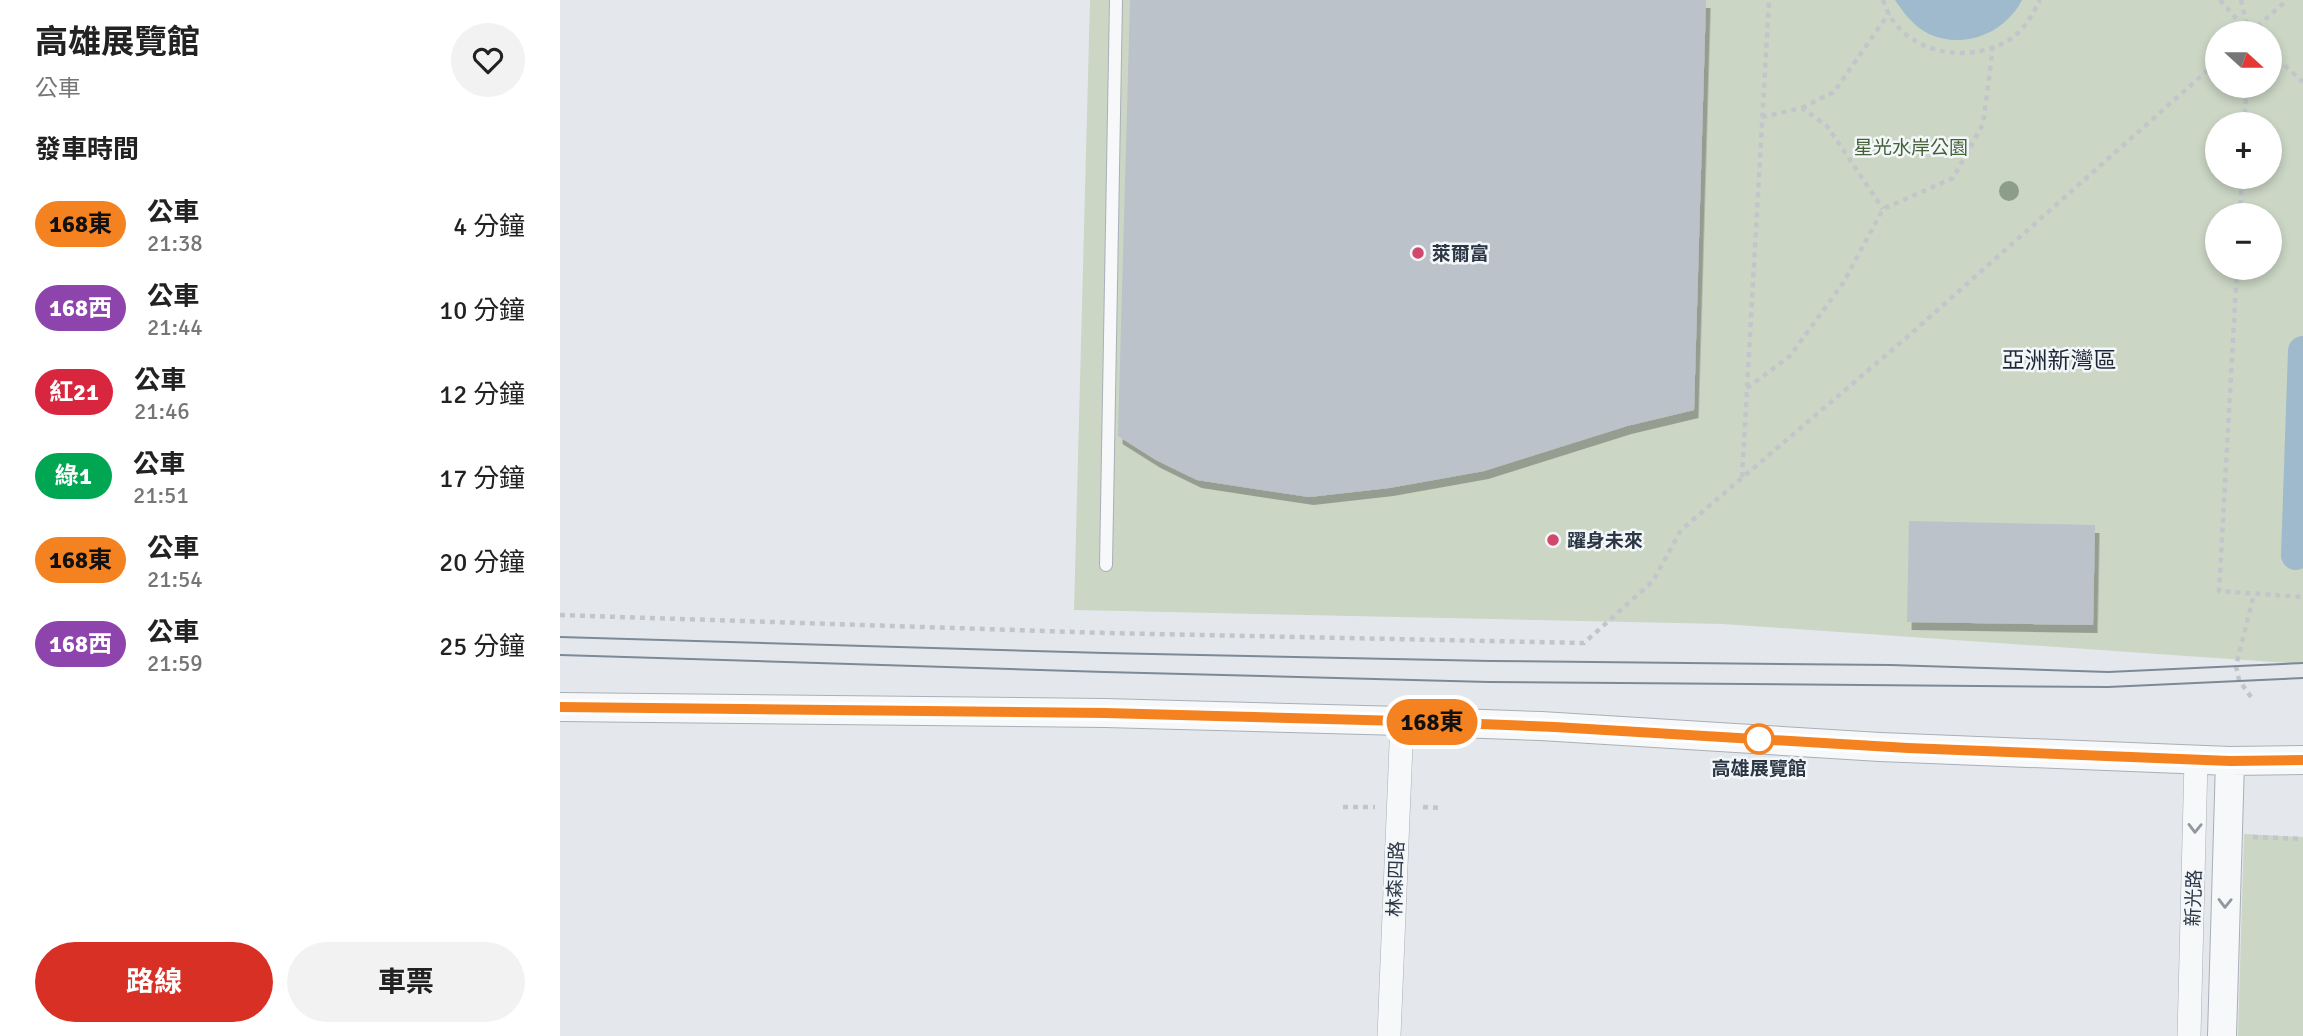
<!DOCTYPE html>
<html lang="zh-TW">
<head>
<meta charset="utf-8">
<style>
  body { margin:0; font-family:Signika,"Noto Sans TC",sans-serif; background:#f2f2f2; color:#222; height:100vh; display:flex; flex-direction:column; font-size:26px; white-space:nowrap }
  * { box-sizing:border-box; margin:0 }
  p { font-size:23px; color:#767676 }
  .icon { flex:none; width:38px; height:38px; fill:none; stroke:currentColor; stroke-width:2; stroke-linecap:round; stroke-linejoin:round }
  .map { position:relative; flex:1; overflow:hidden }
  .details { display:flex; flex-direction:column; background:#fff; width:560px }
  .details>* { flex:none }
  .badge { padding:0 14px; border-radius:23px; font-size:24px; line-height:46px }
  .needle { width:46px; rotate:111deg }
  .tools { position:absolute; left:1645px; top:21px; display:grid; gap:14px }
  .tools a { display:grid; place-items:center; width:77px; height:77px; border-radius:50%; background:#fff; box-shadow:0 4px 10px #0003; font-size:35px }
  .map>.badge { position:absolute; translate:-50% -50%; box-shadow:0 0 0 4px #fff }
  h2 { padding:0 35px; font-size:26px; line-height:63px }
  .round { display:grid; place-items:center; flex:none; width:74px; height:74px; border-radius:37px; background:#f2f2f2 }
  .summary { display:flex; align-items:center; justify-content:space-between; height:119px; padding:0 35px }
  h1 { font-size:33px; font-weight:700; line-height:52px }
  .button { display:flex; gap:14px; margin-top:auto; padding:14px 35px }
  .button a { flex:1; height:80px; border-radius:42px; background:#d93025; color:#fff; font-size:28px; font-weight:700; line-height:80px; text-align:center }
  .button a+a { background:#f2f2f2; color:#222 }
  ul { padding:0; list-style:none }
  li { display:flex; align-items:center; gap:21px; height:84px; padding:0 35px }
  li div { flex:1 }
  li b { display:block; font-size:26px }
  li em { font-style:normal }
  li .badge { min-width:77px; font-weight:700; text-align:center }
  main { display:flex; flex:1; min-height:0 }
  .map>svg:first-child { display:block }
  .green { fill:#cbd6c5; fill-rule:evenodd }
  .water { fill:#9fbacc }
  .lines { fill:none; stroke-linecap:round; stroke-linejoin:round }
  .canal { stroke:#9fbacc; stroke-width:30 }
  .building { fill:#bbc2ca; filter:url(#shadow) }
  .service-casing { stroke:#a9afb7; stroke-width:14 }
  .minor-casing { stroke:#a9afb7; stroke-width:24 }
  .tertiary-casing { stroke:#a9afb7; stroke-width:30 }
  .path { stroke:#c2c6cb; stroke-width:4.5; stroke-dasharray:5 5; stroke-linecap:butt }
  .service { stroke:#f7f8fa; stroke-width:12 }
  .minor { stroke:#f7f8fa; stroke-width:23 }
  .tertiary { stroke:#f7f8fa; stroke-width:28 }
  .tram { stroke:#7d8996; stroke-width:2 }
  .tree { fill:#8c9e89 }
  .oneway { stroke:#9198a0 }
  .line-casing { stroke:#fff; stroke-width:16 }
  .line { stroke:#f58220; stroke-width:10 }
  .poi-dot { fill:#d2486c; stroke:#f4f7f9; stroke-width:2.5 }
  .stop-dot { fill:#fff; stroke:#f58220; stroke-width:3.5 }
  .labels { text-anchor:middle; stroke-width:5; stroke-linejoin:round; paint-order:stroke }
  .park-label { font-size:19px; fill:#446138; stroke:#f4f7f9 }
  .poi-label { font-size:19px; font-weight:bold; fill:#2b3745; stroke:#f4f7f9; text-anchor:start }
  .stop-label { font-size:19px; font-weight:bold; fill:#2b3745; stroke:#f4f7f9 }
  .street-label { font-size:19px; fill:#2b3745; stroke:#f4f7f9 }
  .quarter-label { font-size:23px; fill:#1d2836; stroke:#f4f7f9 }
</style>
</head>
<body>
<main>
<section class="details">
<div class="summary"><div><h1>高雄展覽館</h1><p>公車</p></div><a class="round"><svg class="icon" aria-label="heart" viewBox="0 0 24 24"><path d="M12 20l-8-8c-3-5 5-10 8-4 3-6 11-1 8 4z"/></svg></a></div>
<h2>發車時間</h2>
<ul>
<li><span class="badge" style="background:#f58220;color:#111">168東</span><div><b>公車</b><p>21:38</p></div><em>4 分鐘</em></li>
<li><span class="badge" style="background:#8e44ad;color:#fff">168西</span><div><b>公車</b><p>21:44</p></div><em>10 分鐘</em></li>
<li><span class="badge" style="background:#d7263d;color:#fff">紅21</span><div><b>公車</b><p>21:46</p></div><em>12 分鐘</em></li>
<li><span class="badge" style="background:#00a651;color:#fff">綠1</span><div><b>公車</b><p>21:51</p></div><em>17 分鐘</em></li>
<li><span class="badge" style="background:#f58220;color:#111">168東</span><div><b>公車</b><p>21:54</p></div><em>20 分鐘</em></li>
<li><span class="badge" style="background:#8e44ad;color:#fff">168西</span><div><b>公車</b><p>21:59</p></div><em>25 分鐘</em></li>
</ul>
<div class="button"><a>路線</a><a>車票</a></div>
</section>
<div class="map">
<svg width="1743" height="1036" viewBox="0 0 1743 1036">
  <defs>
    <filter id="shadow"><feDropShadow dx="4.5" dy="8" stdDeviation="0" flood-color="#0004"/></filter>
  </defs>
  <rect width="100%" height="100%" fill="#e4e8ec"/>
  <path class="green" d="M530,0H1743V664L1162,624L514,610ZM1657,33H1710V86H1657ZM1657,124H1710V177H1657ZM1657,215H1710V268H1657Z
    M1684,834L1743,837V1036H1678Z"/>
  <path class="water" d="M1335,0H1462C1445,33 1404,50 1369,34C1354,27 1344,13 1335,0Z"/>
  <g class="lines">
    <path class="canal" d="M1736,555L1743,351"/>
  </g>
  <path class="building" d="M570,0H1146L1134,410L1067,426L924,471L829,488L749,497L637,480L596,460L558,436Z
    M1349,521L1535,525L1533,625L1347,622Z"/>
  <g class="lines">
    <defs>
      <path id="service" d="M546,565L556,0"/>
      <path id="minor" d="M829,1036L842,721
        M1629,1036L1636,760"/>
      <path id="tertiary" d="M0,707L545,713L842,721L981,726L1320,747L1670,761L1743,760
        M1662,1036L1670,761"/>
    </defs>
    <use href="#service" class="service-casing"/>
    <use href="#minor" class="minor-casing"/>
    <use href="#tertiary" class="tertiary-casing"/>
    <path class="path" d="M1323,0C1339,52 1402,65 1446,42C1462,33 1472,16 1480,0
      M1660,0L1689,33
      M1681,0L1688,30
      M1690,33L1727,0
      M1710,52L1743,82
      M1242,108L1274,92L1329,13
      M1202,117L1242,108L1267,126L1323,209
      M1684,124L1687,86
      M1680,215L1682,177
      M1677,268L1659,591L1743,597
      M1187,388L1230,356L1283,283L1323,209L1393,178L1423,124L1433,47
      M1182,477L1209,0
      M0,615L545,633L1024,643L1093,581L1121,530L1346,338L1657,62
      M1691,697L1679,680L1676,666L1694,594
      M783,807H815
      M863,807L883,808
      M1693,837L1743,839"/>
    <use href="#service" class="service"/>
    <use href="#minor" class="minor"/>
    <use href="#tertiary" class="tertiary"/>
    <path class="tram" d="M0,637L545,653L931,661L1330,665L1548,672L1743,663
      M0,655L545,672L929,682L1548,687L1743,678"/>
  </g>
  <circle class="tree" cx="1449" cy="191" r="10"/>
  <defs><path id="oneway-chevron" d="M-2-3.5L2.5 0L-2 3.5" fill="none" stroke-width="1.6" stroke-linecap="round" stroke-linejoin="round" transform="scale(1.75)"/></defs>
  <g class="oneway">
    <use href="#oneway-chevron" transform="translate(1635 828) rotate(91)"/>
    <use href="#oneway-chevron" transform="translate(1665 903) rotate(91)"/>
  </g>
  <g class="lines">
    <defs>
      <path id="line" d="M0,707L545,713L842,721L995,727L1348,748L1670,761L1743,760"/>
    </defs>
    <use href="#line" class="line-casing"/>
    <use href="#line" class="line"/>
  </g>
  <g class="poi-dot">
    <circle cx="858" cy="253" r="7"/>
    <circle cx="993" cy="540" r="7"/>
  </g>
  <circle class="stop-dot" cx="1199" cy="739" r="14"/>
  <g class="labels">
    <g class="park-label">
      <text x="1351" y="154">星光水岸公園</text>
    </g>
    <g class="poi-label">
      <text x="872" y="260">萊爾富</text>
      <text x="1007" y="547">躍身未來</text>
    </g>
    <g class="stop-label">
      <text x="1199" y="775">高雄展覽館</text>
    </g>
    <g class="street-label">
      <text transform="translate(835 879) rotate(-88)" y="7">林森四路</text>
      <text transform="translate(1633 898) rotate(-88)" y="7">新光路</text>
    </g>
    <g class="quarter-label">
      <text x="1499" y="368">亞洲新灣區</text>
    </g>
  </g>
</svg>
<div class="tools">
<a><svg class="needle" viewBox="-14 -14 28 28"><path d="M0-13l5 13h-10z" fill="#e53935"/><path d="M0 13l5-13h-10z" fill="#767676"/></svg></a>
<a>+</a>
<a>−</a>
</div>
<b class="badge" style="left:872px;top:722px;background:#f58220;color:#111">168東</b>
</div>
</main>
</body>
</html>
